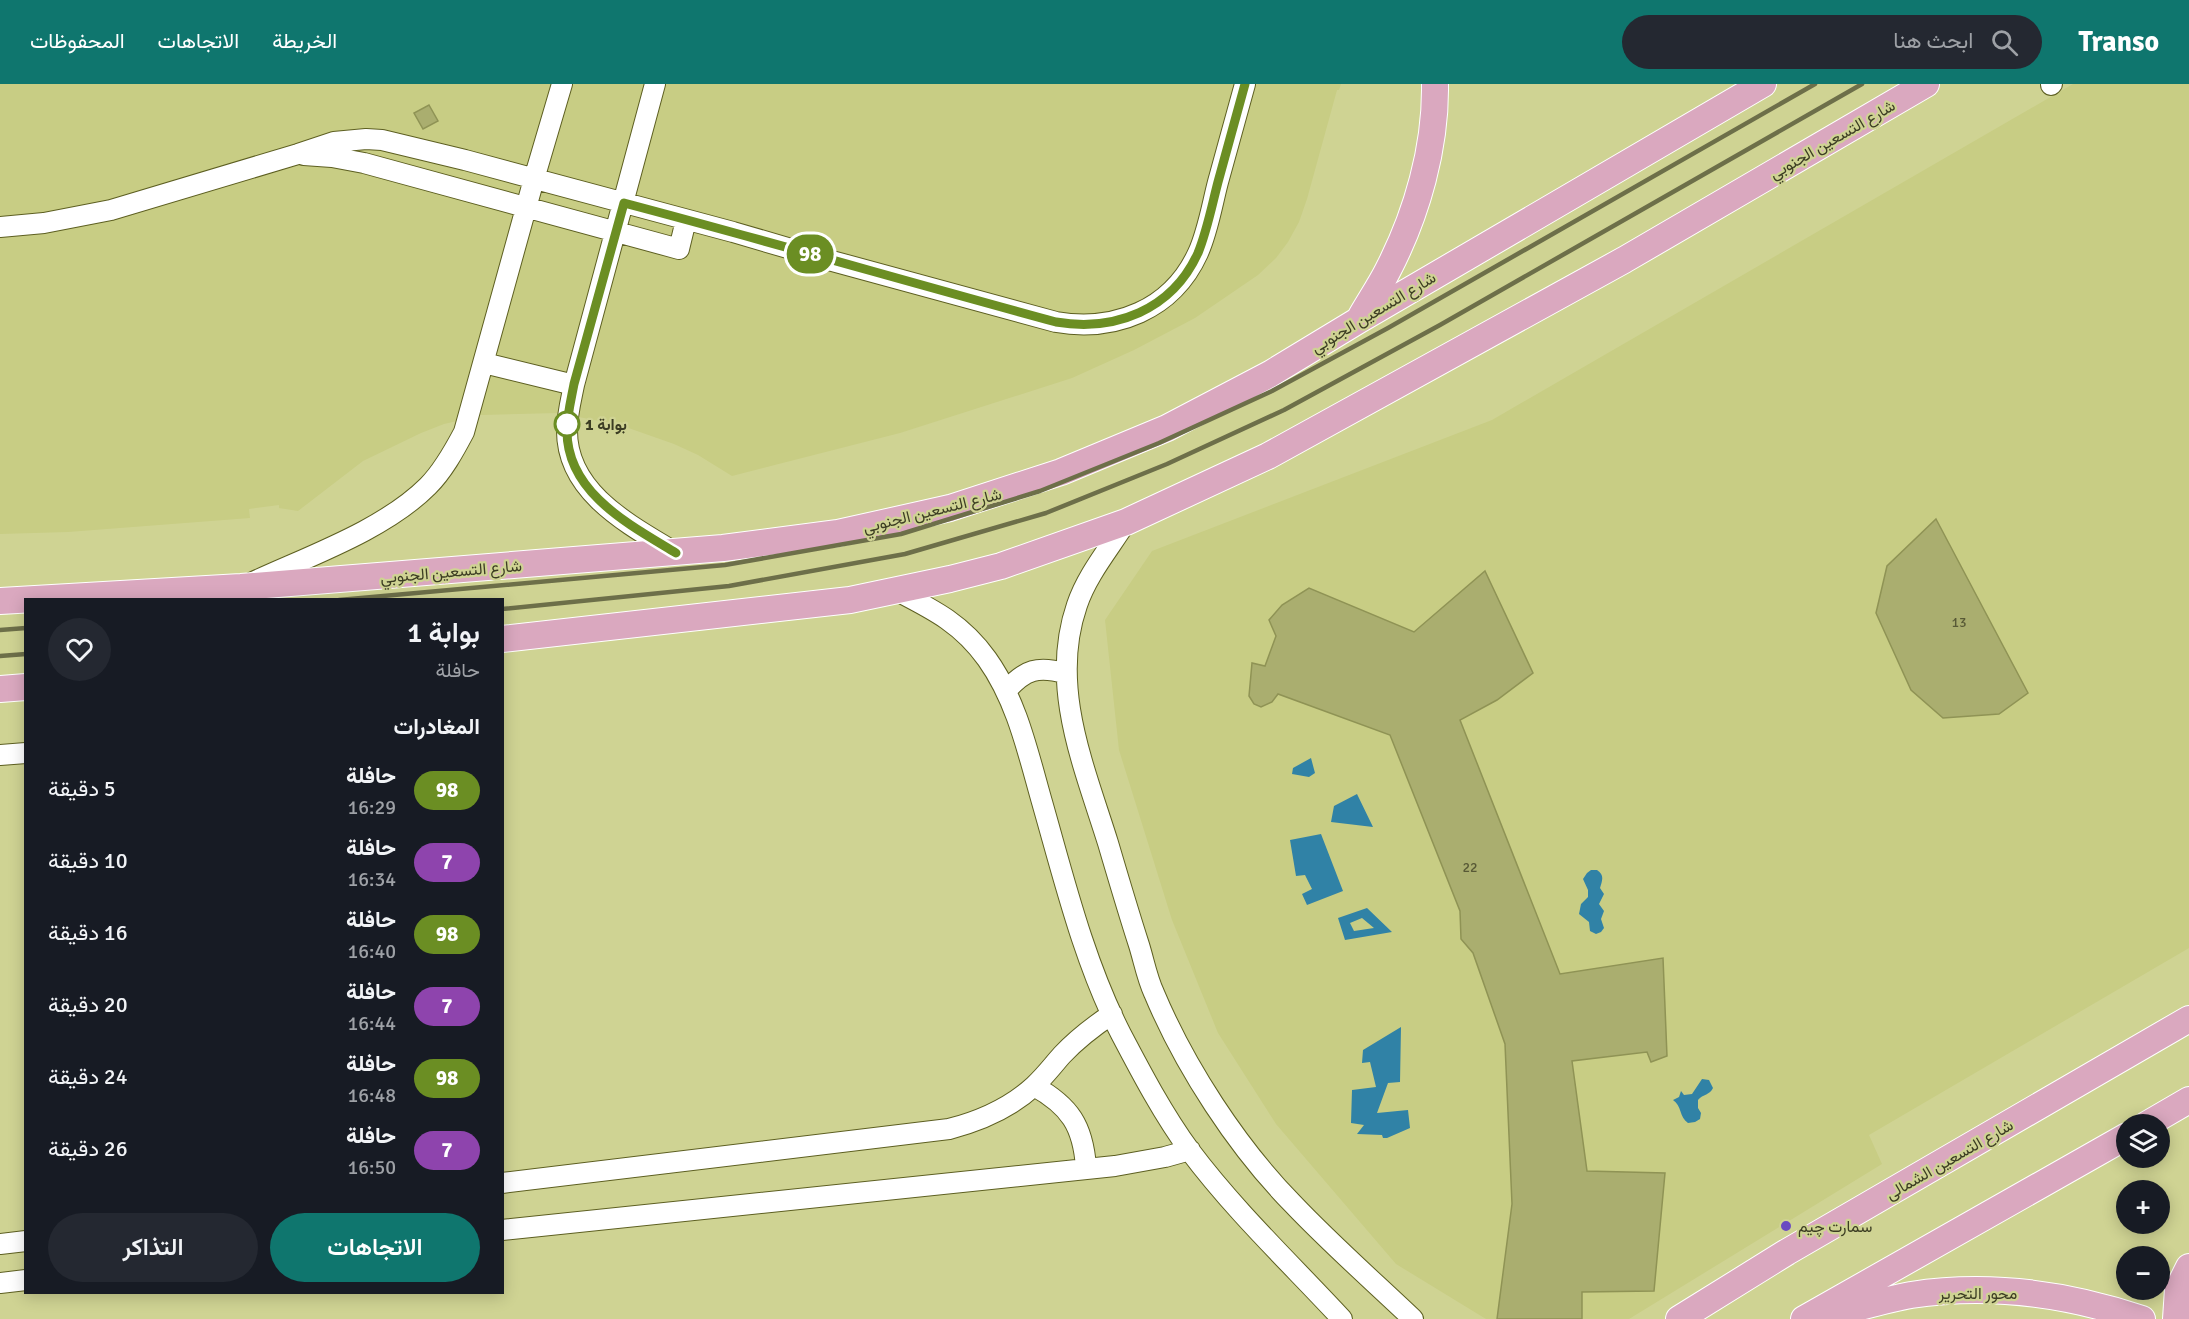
<!DOCTYPE html>
<html lang="ar">
<head>
<meta charset="utf-8">
<style>
  body { margin:0; font-family:Signika,Vazirmatn,sans-serif; background:#242831; color:#f1f3f6; direction:rtl; height:100vh; display:flex; flex-direction:column; font-size:22px; white-space:nowrap }
  * { box-sizing:border-box; margin:0 }
  p { font-size:20px; color:#9ea1a6 }
  .icon { flex:none; width:33px; height:33px; fill:none; stroke:currentColor; stroke-width:2; stroke-linecap:round; stroke-linejoin:round }
  .map { position:relative; flex:1; overflow:hidden; direction:ltr }
  .panel { position:absolute; left:24px; top:514px; width:480px; height:696px; display:flex; flex-direction:column; background:#171b24; border-radius:0px; box-shadow:0 3px 15px #0003; direction:rtl }
  .panel>* { flex:none }
  .badge { padding:0 12px; border-radius:20px; font-size:21px; line-height:39px }
  .tools { position:absolute; left:2116px; top:1030px; display:grid; gap:12px }
  .tools a { display:grid; place-items:center; width:54px; height:54px; border-radius:50%; background:#171b24; box-shadow:0 3px 15px #0003; font-size:30px }
  .map>.badge { position:absolute; translate:-50% -50%; box-shadow:0 0 0 3px #fff }
  h2 { padding:0 24px; font-size:22px; line-height:54px }
  .round { display:grid; place-items:center; flex:none; width:63px; height:63px; border-radius:32px; background:#242831 }
  .head { display:flex; align-items:center; justify-content:space-between; height:102px; padding:0 24px }
  h1 { font-size:28px; font-weight:600; line-height:45px }
  .action { display:flex; gap:12px; margin-top:auto; padding:12px 24px }
  .action a { flex:1; height:69px; border-radius:36px; background:#0f766e; color:#fff; font-size:24px; font-weight:600; line-height:69px; text-align:center }
  .action a+a { background:#242831; color:#f1f3f6 }
  ul { padding:0; list-style:none }
  li { display:flex; align-items:center; gap:18px; height:72px; padding:0 24px }
  li div { flex:1 }
  li b { display:block; font-size:22px }
  li em { font-style:normal }
  li .badge { min-width:66px; font-weight:700; text-align:center }
  header { display:flex; align-items:center; gap:36px; box-sizing:border-box; height:84px; padding:0 30px; background:#0f766e; color:#fff }
  header strong { font-size:28px }
  nav { display:flex; gap:33px; margin-inline-start:auto; font-size:21px }
  .search { width:420px; height:54px; background:#242831; display:flex; align-items:center; gap:15px; box-sizing:border-box; padding:0 21px; border-radius:33px; color:#9ea1a6; font-size:22px }
  .map>svg:first-child { display:block }
  .built { fill:#c8cd84 }
  .water { fill:#3082a6; fill-rule:evenodd }
  .building { fill:#aaae6f; stroke:#8f9355; stroke-width:1.5 }
  .lines { fill:none; stroke-linecap:round; stroke-linejoin:round }
  .minor-casing { stroke:#5d5f21; stroke-width:22 }
  .major-casing { stroke:#fff; stroke-width:28 }
  .minor { stroke:#fff; stroke-width:20 }
  .major { stroke:#daa8bf; stroke-width:26 }
  .rail { stroke:#6d6f49; stroke-width:4.5 }
  .line-casing { stroke:#fff; stroke-width:14 }
  .line { stroke:#6b8e23; stroke-width:9 }
  .stop-dot { fill:#fff; stroke:#6b8e23; stroke-width:3 }
  .poi-dot { fill:#6a4ac2; stroke:#cfd393; stroke-width:2 }
  .labels { text-anchor:middle; stroke-width:4.5; stroke-linejoin:round; paint-order:stroke }
  .number-label { font-size:14px; fill:#585936 }
  .street-label { font-size:16px; fill:#3c3d23; stroke:#cfd393 }
  .stop-label { font-size:16px; font-weight:bold; fill:#3c3d23; stroke:#cfd393; text-anchor:start }
  .poi-label { font-size:16px; fill:#3c3d23; stroke:#cfd393; text-anchor:start }
</style>
</head>
<body>
<header>
<strong>Transo</strong>
<div class="search"><svg class="icon" aria-label="search" viewBox="0 0 24 24"><circle cx="10" cy="10" r="6"/><path d="M15 15l6 6"/></svg>ابحث هنا</div>
<nav><a>الخريطة</a><a>الاتجاهات</a><a>المحفوظات</a></nav>
</header>
<div class="map">
<svg width="2189" height="1235" viewBox="0 0 2189 1235">
  <rect width="100%" height="100%" fill="#cfd393"/>
  <path class="built" d="M0,0H1341L1339,6H1337L1307,115L1299,138L1288,158L1276,174L1258,191L1195,234L1134,266L1072,294L900,349L732,392L698,371L674,360L620,341L558,329L481,331L470,327L457,337L444,340L421,349L363,377L298,427L279,424V421L249,425L250,434L68,448L0,450Z
    M2073,0H2189V864L1869,1051L1882,1080L1629,1235H1486L1396,1180L1276,1040L1218,949L1172,836L1119,666L1105,536L1152,467L1492,336Z"/>
  <path class="water" d="M1311,674L1315,689L1309,693L1292,690L1293,684Z
    M1357,710L1373,743L1331,738L1334,722Z
    M1321,750L1343,807L1307,821L1302,810L1312,805L1305,791L1296,792L1290,756Z
    M1591,786H1597C1605,791 1602,797 1600,804L1604,810L1599,820L1604,827L1601,835L1604,844L1601,848L1596,850L1590,847L1589,838L1579,830L1581,820L1588,813V806L1583,795L1587,789Z
    M1367,824L1392,848L1345,856L1338,834ZM1362,834L1374,844L1354,847L1350,839Z
    M1401,943L1400,998L1388,999L1377,1029L1408,1026L1410,1044L1387,1054H1383L1382,1051L1357,1050L1364,1041L1351,1039L1352,1006L1376,1003L1370,978L1362,979L1363,966Z
    M1702,995L1709,996L1713,1004C1710,1011 1703,1010 1698,1016V1024L1701,1029L1700,1035L1695,1038L1688,1039C1679,1033 1682,1022 1673,1016L1679,1013L1681,1007L1684,1011L1692,1010Z"/>
  <path class="building" d="M429,21L438,37L423,45L414,29Z
    M1936,435L2028,609L1999,630L1943,634L1911,606L1876,529L1887,482Z
    M1485,487L1533,589L1497,616L1460,636L1560,890L1663,874L1667,972L1651,978L1647,968L1572,977L1587,1087L1665,1089L1654,1207L1582,1208V1235H1497L1512,1120L1505,960L1473,869L1461,855L1460,827L1390,651L1278,610L1272,618L1261,623L1254,620L1249,612L1252,579L1265,582L1276,552L1269,536L1282,521L1309,504L1414,548Z"/>
  <g class="lines">
    <defs>
      <path id="minor" d="M655,0L574,301C571,316 567,331 567,347C567,409 630,441 676,469
        M2051,1L2052,0
        M304,71L332,73L364,79L679,165L686,136
        M0,143L44,139L111,126L298,70L334,58L366,55L382,56L465,76L733,148L832,177L1056,238C1115,248 1172,226 1198,169C1208,147 1212,121 1218,98C1227,65 1236,33 1245,0
        M484,279L574,301
        M1126,438C1109,465 1087,491 1077,521C1049,602 1084,682 1108,759C1118,793 1128,827 1139,861C1144,877 1147,894 1154,909C1185,983 1237,1063 1293,1120C1331,1160 1373,1197 1413,1235
        M253,498C309,472 384,446 428,402C443,387 454,367 464,348L534,95L562,0
        M897,507C934,526 962,540 987,575C1017,617 1028,669 1042,718C1064,795 1084,878 1121,950C1142,990 1163,1030 1190,1067C1235,1127 1291,1180 1342,1235
        M1006,607C1025,585 1038,582 1065,589
        M0,671L26,669
        M1034,1002C1070,1022 1083,1042 1086,1083
        M502,1099L949,1045C980,1037 1010,1024 1034,1002C1045,992 1053,981 1062,971C1077,955 1094,942 1112,930
        M502,1146L1115,1082L1165,1073L1190,1066
        M0,1160L26,1157
        M0,1199L26,1196"/>
      <path id="major" d="M1360,234C1369,218 1380,202 1388,186C1417,130 1436,63 1435,0
        M0,517L241,503L723,464L838,449L950,424L1061,388L1167,344L1270,290L1359,236L1763,0
        M502,555L850,516L950,495L1001,482L1126,438L1268,372L1624,176L1926,0
        M0,605L26,603
        M2146,1041L2189,1016
        M1826,1232C1854,1225 1883,1216 1911,1211C1989,1199 2068,1210 2142,1235
        M1679,1235L1787,1168L2189,935
        M1804,1235L2127,1052
        M2176,1235L2178,1205L2189,1183"/>
    </defs>
    <use href="#minor" class="minor-casing"/>
    <use href="#major" class="major-casing"/>
    <use href="#minor" class="minor"/>
    <use href="#major" class="major"/>
    <path class="rail" d="M339,516L725,481L901,450L1040,407L1159,359L1272,307L1388,244L1815,0
      M502,525L729,502L905,470L1046,429L1167,380L1284,326L1440,241L1862,0
      M0,546L26,544
      M0,572L26,570"/>
  </g>
  <g class="lines">
    <defs>
      <path id="line" d="M676,469C630,441 567,409 567,347C567,331 571,316 574,300L624,119C768,157 912,199 1056,238C1115,248 1172,226 1198,169C1207,147 1212,121 1218,98C1227,65 1236,33 1245,0"/>
    </defs>
    <use href="#line" class="line-casing"/>
    <use href="#line" class="line"/>
  </g>
  <circle class="stop-dot" cx="567" cy="340" r="12"/>
  <circle class="poi-dot" cx="1786" cy="1142" r="6"/>
  <g class="labels">
    <g class="number-label">
      <text x="1959" y="543">13</text>
      <text x="1470" y="788">22</text>
    </g>
    <g class="street-label">
      <text transform="translate(1832 55) rotate(-30)" y="6">شارع التسعين الجنوبي</text>
      <text transform="translate(1373 228) rotate(-31)" y="6">شارع التسعين الجنوبي</text>
      <text transform="translate(932 426) rotate(-14)" y="6">شارع التسعين الجنوبي</text>
      <text transform="translate(451 487) rotate(-5)" y="6">شارع التسعين الجنوبي</text>
      <text transform="translate(1949 1075) rotate(-30)" y="6">شارع التسعين الشمالى</text>
      <text x="1978" y="1215">محور التحرير</text>
    </g>
    <g class="stop-label">
      <text x="585" y="346">بوابة 1</text>
    </g>
    <g class="poi-label">
      <text x="1798" y="1148">سمارت چيم</text>
    </g>
  </g>
</svg>
<div class="tools">
<a><svg class="icon" aria-label="layers" viewBox="0 0 24 24"><path d="M12 4l9 5-9 5-9-5zM3 14l9 5 9-5"/></svg></a>
<a>+</a>
<a>−</a>
</div>
<b class="badge" style="left:810px;top:170px;background:#6b8e23;color:#fff">98</b>
<section class="panel">
<div class="head"><div><h1>بوابة 1</h1><p>حافلة</p></div><a class="round"><svg class="icon" aria-label="heart" viewBox="0 0 24 24"><path d="M12 20l-8-8c-3-5 5-10 8-4 3-6 11-1 8 4z"/></svg></a></div>
<h2>المغادرات</h2>
<ul>
<li><span class="badge" style="background:#6b8e23;color:#fff">98</span><div><b>حافلة</b><p>16:29</p></div><em>5 دقيقة</em></li>
<li><span class="badge" style="background:#8e44ad;color:#fff">7</span><div><b>حافلة</b><p>16:34</p></div><em>10 دقيقة</em></li>
<li><span class="badge" style="background:#6b8e23;color:#fff">98</span><div><b>حافلة</b><p>16:40</p></div><em>16 دقيقة</em></li>
<li><span class="badge" style="background:#8e44ad;color:#fff">7</span><div><b>حافلة</b><p>16:44</p></div><em>20 دقيقة</em></li>
<li><span class="badge" style="background:#6b8e23;color:#fff">98</span><div><b>حافلة</b><p>16:48</p></div><em>24 دقيقة</em></li>
<li><span class="badge" style="background:#8e44ad;color:#fff">7</span><div><b>حافلة</b><p>16:50</p></div><em>26 دقيقة</em></li>
</ul>
<div class="action"><a>الاتجاهات</a><a>التذاكر</a></div>
</section>
</div>
</body>
</html>
